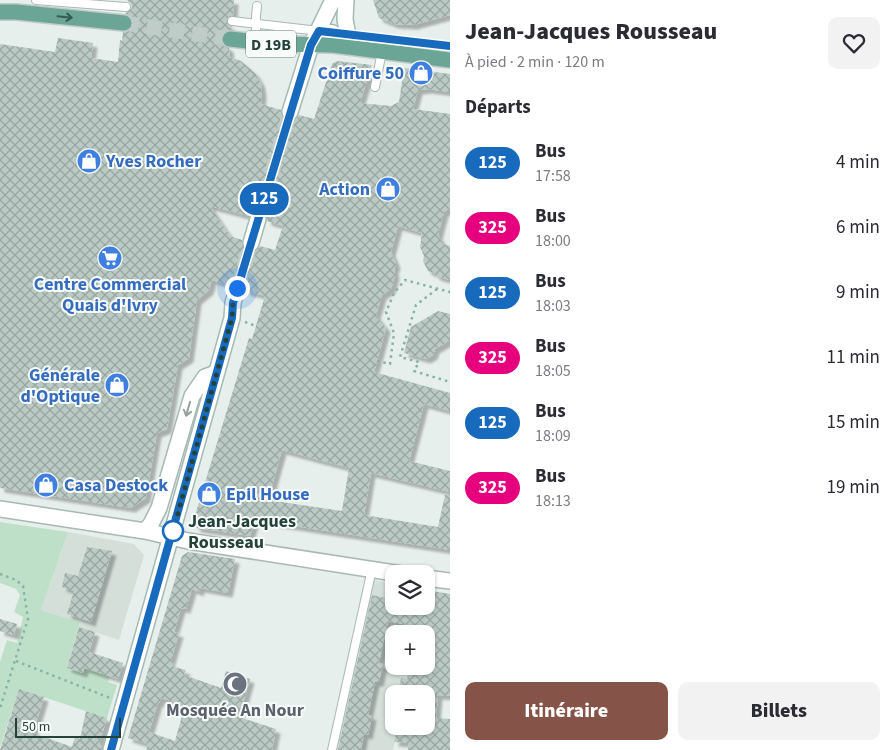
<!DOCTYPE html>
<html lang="fr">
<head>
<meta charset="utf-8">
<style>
  body { margin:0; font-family:"Source Sans 3",sans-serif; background:#f2f2f3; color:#2b2b33; height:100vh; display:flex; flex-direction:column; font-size:19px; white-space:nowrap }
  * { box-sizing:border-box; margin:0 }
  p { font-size:16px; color:#7c7c81 }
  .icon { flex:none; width:28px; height:28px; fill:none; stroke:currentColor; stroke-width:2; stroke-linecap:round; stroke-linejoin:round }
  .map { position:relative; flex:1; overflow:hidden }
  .panel { display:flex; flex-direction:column; background:#fff; width:445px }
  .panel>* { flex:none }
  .badge { padding:0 10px; border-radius:16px; font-size:18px; line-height:32px }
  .controls { position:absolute; left:385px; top:565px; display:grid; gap:10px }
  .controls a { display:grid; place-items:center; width:50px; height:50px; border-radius:10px; background:#fff; box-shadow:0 1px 4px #0004; font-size:25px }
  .scale { position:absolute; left:15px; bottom:12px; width:106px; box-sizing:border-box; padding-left:5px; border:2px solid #24423a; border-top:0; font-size:14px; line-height:18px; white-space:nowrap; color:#24423a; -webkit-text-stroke:4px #f7fbf9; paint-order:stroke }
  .you { position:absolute; width:25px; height:25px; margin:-12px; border:4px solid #fff; border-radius:50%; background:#1a73e8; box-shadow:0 0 0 8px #1a73e833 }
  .map>.badge { position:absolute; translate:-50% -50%; box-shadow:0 0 0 2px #fff }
  h2 { padding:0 15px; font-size:19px; line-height:45px }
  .round { display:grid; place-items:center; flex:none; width:52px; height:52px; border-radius:10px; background:#f2f2f3 }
  .headline { display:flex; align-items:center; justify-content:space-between; height:85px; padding:0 15px }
  h1 { font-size:24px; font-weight:800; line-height:38px }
  .cta { display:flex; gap:10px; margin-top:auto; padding:10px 15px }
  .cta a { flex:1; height:58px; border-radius:10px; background:#855347; color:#fff; font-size:20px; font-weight:800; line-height:58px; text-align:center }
  .cta a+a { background:#f2f2f3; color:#2b2b33 }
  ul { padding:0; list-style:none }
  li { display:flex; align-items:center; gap:15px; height:65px; padding:0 15px }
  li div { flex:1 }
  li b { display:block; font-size:19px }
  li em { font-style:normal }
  li .badge { min-width:55px; font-weight:700; text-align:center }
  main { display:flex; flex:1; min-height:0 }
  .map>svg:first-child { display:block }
  .built { fill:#d4dfda }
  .green { fill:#bfe0c8 }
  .building { fill:url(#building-cross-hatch); fill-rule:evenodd; filter:url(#shadow) }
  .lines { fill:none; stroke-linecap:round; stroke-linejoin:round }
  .secondary-tunnel { stroke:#bfccc8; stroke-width:15; stroke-dasharray:15 8; stroke-linecap:butt }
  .primary-tunnel { stroke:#bfccc8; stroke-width:15; stroke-dasharray:15 8; stroke-linecap:butt }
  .service-casing { stroke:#a8b8b2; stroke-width:10 }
  .minor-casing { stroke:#a8b8b2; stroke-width:18 }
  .secondary-casing { stroke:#a4bbb3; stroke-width:18 }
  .primary-casing { stroke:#c2cac8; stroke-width:18 }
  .path { stroke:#86b3a5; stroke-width:2.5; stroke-dasharray:2.5 4; stroke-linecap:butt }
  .service { stroke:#fff; stroke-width:8 }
  .minor { stroke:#fff; stroke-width:15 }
  .secondary { stroke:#fff; stroke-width:15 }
  .primary { stroke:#6aa596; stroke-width:15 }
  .oneway { stroke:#365b51 }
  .oneway2 { stroke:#92a09c }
  .line-casing { stroke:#fff; stroke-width:11 }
  .line { stroke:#186abd; stroke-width:8 }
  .walk { stroke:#24423a; stroke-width:5; stroke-dasharray:0 9 }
  .stop-dot { fill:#fff; stroke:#186abd; stroke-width:2.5 }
  .labels { text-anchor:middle; stroke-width:4; stroke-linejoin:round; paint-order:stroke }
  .shield { fill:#f7fbf9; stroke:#637a73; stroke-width:1 }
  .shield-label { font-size:16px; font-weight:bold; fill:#24423a }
  .shop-label { font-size:18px; font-weight:bold; fill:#366cbe; stroke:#f7fbf9; text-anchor:end }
  .stop-label { font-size:18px; font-weight:bold; fill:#24423a; stroke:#f7fbf9; text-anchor:start }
  .worship-label { font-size:18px; font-weight:bold; fill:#5b616d; stroke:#f7fbf9 }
</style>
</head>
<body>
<main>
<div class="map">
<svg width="450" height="750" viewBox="0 0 450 750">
  <defs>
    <pattern id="building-cross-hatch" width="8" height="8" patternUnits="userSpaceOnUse" patternTransform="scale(1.25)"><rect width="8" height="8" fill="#bbcac4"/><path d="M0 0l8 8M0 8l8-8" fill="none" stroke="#98a6a0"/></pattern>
    <filter id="shadow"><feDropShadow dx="4.5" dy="4.5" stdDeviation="1" flood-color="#0004"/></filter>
  </defs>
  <rect width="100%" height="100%" fill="#e6efeb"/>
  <path class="built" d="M68,532L134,544L144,555L119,640L79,627L80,622L41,610Z
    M374,580L394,584V606L422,612L417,634H394V666H410L404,694H394V726H398L393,750H336Z"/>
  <path class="green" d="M0,522L68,532L41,610L80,622L67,668L83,673L85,665L104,671V674L110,677L108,682L117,685L107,718L19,689L0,747V662L7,640L17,643L23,617L14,612L20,595L16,589L0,583Z"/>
  <path class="building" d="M127,0H234L233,15L229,16L227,20V24L231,27V30L226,31L222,34L221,38L222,43L229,48L230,57L241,61L255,73L261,84L262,95L261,104L281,110L283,118L288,121L296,119L299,115L314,119L332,64L337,61L372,65L360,103L391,106L399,102L404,68L450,74V92L427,89L418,90L413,109L450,114V208L444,212L438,235L443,244L450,246V280L436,276L434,273L428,271L423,261L424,256L420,247L422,233L398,226L391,252L396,264L394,270L395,275L391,289L382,295L376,315L386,328L374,372L450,393V411L424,404L409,461L450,471V492L371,473L364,515L438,527L445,495H450V550L255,520L250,536L197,528L193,522L249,338L252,339L265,296L246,291L244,282L239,279L231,281L228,285L212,280L209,290L197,300L189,358L178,365L167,429L157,433L146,498L131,508L0,488V44L55,52L58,38L93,43L91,58L118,62L120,40L122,41L123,32L128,31L133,24L132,19L125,14L132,8L131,4ZM210,206L249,216L255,210H260L264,212L267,216V221L283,226L275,250L260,246L254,252H249L245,250L242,246V240L230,236ZM282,450L349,468L342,511L268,500Z
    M373,0H450V15L413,25L394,24L379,18Z
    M438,311L450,314V340L435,349L433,355L426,359L404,353L411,327Z
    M87,547L112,551L91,622L67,614L74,591L62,587L65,573L78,576Z
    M188,552L235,559L228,593L200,588L199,592L192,589L186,609L181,608L174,632L179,633L170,663L174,664L173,667L186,670L184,675L221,688L226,671L250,679L239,717L276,729L272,750H146L148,744L128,738L182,556ZM161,698L185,705L175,741L149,732L158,702L159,703Z
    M426,590L450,594V696L438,695L436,718L450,719V750H408L409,743L394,742L398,726H426V694H398L401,678L407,679L410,666H426V634H417L418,627L388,621L379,663L383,664L379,682H375L368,715L372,716L368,735L364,734L361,750H338L372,595L394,600V606H426Z
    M0,619L17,624L14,635L0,631Z
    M79,627L95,632L89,652L123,663L118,679L84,668L83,673L67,668Z
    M19,689L44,697L33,733L72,747L75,737L80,739L86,711L107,718L99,744L102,746V750H0Z"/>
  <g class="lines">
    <path class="secondary-tunnel" d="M258,219L290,112
      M237,288L251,243"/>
    <path class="primary-tunnel" d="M124,23L230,39"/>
    <defs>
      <path id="service" d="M36,0L126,7
        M232,21L319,31
        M345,34L450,46
        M256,42V16L257,6
        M375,87L382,51
        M332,750L372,569"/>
      <path id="minor" d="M319,31L333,33
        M0,509L145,531L188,541L401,574
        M145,531L151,524L159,508L192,396L205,377L216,373
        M426,578L450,581"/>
      <path id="secondary" d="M346,0L345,19L350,47
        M290,112L311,45L333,0
        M251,243L258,219
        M111,750L232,318L233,303L237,288"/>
      <path id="primary" d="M0,12H16L124,23
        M230,39L275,44L333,45L450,60"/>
    </defs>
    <use href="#service" class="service-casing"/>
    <use href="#minor" class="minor-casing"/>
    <use href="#secondary" class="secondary-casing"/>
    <use href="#primary" class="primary-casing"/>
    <path class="path" d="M437,289L416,305L400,357L419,362L414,371L450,382
      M245,322L256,326
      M377,361L390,364L394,333L386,312L394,293L405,280L450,292
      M0,574L16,580L23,586L28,619L0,708
      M16,661L110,698"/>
    <use href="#service" class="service"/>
    <use href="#minor" class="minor"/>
    <use href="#secondary" class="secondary"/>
    <use href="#primary" class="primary"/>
  </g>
  <defs><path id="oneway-shaft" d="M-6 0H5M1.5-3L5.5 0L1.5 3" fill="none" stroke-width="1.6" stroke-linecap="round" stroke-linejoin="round" transform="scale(1.25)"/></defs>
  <use class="oneway" href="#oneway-shaft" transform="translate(65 17) rotate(6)"/>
  <use class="oneway2" href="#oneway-shaft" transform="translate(188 409) rotate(106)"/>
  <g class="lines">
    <defs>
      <path id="line" d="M111,750L232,318L233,303L311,45L319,31L450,46"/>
    </defs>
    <use href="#line" class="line-casing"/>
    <use href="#line" class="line"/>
    <path class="walk" d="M173,531L232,318L233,303L237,288"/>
  </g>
  <defs>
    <symbol id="shop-disc" viewBox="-11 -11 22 22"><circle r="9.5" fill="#3f7fe0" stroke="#f7fbf9"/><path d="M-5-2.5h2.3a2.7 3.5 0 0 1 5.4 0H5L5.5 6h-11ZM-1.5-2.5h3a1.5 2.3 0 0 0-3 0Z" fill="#fff"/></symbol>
    <symbol id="supermarket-disc" viewBox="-11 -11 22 22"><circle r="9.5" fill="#3f7fe0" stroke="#f7fbf9"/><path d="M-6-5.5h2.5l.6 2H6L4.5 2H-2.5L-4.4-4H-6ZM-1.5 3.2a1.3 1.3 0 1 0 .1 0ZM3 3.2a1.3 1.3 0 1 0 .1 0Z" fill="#fff"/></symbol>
    <symbol id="mosque-disc" viewBox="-11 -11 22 22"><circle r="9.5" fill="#6b7280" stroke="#f7fbf9"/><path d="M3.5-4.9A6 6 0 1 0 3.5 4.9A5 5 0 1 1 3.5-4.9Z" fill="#fff"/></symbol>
  </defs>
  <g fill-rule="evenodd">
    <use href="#shop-disc" x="407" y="59" width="28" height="28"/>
    <use href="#shop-disc" x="75" y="147" width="28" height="28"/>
    <use href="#shop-disc" x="374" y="175" width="28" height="28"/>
    <use href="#supermarket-disc" x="96" y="244" width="28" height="28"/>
    <use href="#shop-disc" x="103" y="371" width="28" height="28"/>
    <use href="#shop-disc" x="32" y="471" width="28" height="28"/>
    <use href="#shop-disc" x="195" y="480" width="28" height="28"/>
    <use href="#mosque-disc" x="221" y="670" width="28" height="28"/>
  </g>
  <circle class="stop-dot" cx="173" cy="531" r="10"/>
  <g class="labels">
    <rect class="shield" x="246" y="30.5" width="50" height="27" rx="4"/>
    <g class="shield-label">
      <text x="271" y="50">D 19B</text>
    </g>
    <g class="shop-label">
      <text x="404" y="79">Coiffure 50</text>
      <text x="106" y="167" text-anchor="start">Yves Rocher</text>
      <text x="370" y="195">Action</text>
      <text x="110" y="290" text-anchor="middle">Centre Commercial<tspan x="110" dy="21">Quais d'Ivry</tspan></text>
      <text x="100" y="381">Générale<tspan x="100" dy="21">d'Optique</tspan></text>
      <text x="64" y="491" text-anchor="start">Casa Destock</text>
      <text x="226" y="500" text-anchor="start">Epil House</text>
    </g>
    <g class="stop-label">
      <text x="188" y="527">Jean-Jacques<tspan x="188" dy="21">Rousseau</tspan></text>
    </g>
    <g class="worship-label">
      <text x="235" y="716">Mosquée An Nour</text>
    </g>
  </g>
</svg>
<div class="controls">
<a><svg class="icon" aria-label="layers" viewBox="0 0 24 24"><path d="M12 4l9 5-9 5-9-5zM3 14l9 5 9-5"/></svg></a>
<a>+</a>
<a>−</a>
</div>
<div class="scale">50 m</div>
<div class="you" style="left:237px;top:288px"></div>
<b class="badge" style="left:264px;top:199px;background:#186abd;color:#fff">125</b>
</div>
<section class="panel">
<div class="headline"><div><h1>Jean-Jacques Rousseau</h1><p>À pied · 2 min · 120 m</p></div><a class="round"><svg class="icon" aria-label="heart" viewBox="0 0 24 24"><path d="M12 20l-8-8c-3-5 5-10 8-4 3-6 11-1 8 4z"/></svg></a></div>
<h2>Départs</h2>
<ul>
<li><span class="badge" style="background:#186abd;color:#fff">125</span><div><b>Bus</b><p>17:58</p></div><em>4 min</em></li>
<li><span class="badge" style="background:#e6007e;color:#fff">325</span><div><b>Bus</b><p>18:00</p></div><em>6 min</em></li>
<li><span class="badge" style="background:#186abd;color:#fff">125</span><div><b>Bus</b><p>18:03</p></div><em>9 min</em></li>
<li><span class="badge" style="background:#e6007e;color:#fff">325</span><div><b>Bus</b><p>18:05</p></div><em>11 min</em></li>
<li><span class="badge" style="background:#186abd;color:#fff">125</span><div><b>Bus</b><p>18:09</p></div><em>15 min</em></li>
<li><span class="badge" style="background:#e6007e;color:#fff">325</span><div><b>Bus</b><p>18:13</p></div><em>19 min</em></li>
</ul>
<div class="cta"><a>Itinéraire</a><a>Billets</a></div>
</section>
</main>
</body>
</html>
